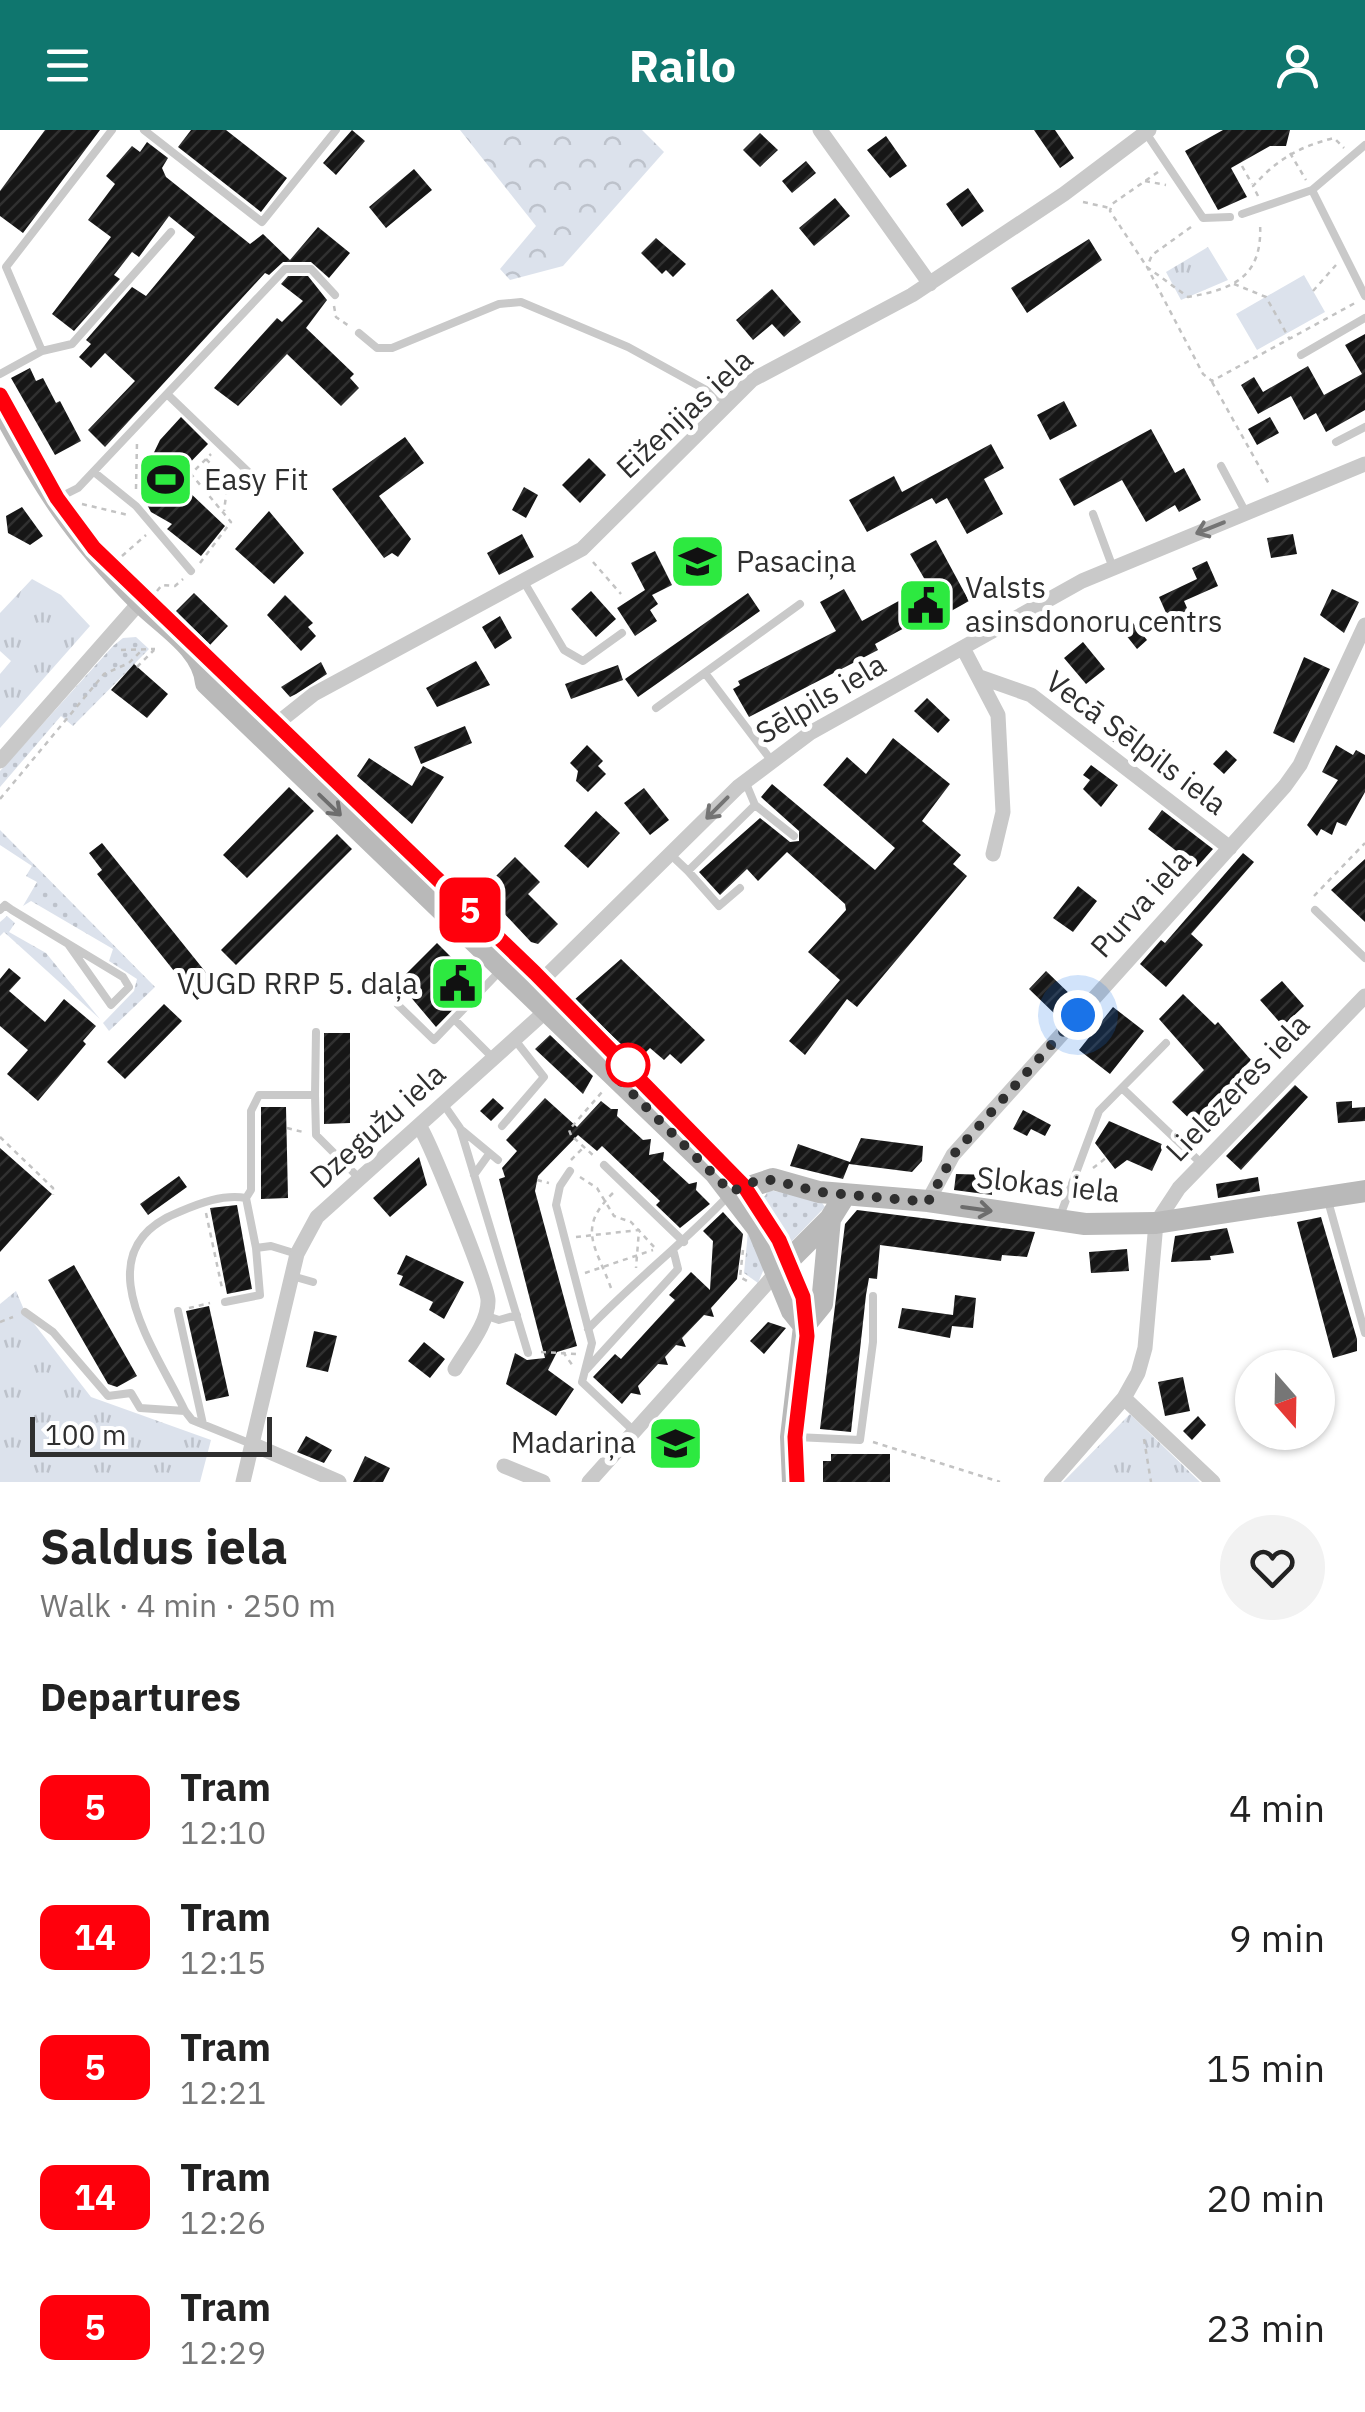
<!DOCTYPE html>
<html lang="en">
<head>
<meta charset="utf-8">
<style>
  body { margin:0; font-family:"IBM Plex Sans",sans-serif; background:#f2f2f2; color:#222; height:100vh; display:flex; flex-direction:column; font-size:38px; white-space:nowrap }
  * { box-sizing:border-box; margin:0 }
  p { font-size:32px; color:#767676 }
  .icon { flex:none; width:55px; height:55px; fill:none; stroke:currentColor; stroke-width:2; stroke-linecap:round; stroke-linejoin:round }
  .map { position:relative; height:1352px; overflow:hidden }
  .sheet { display:flex; flex-direction:column; background:#fff; flex:1 }
  .sheet>* { flex:none }
  .badge { padding:0 20px; border-radius:15px; font-size:35px; line-height:65px }
  .needle { width:65px; rotate:160deg }
  .tools { position:absolute; left:1235px; top:1220px; display:grid; gap:20px }
  .tools a { display:grid; place-items:center; width:100px; height:100px; border-radius:50%; background:#fff; box-shadow:0 2px 8px #0004; font-size:50px }
  .scale { position:absolute; left:30px; bottom:25px; width:242px; box-sizing:border-box; padding-left:10px; border:5px solid #2f2f2f; border-top:0; font-size:28px; line-height:35px; white-space:nowrap; color:#2f2f2f; -webkit-text-stroke:8px #fff; paint-order:stroke }
  .you { position:absolute; width:50px; height:50px; margin:-25px; border:8px solid #fff; border-radius:50%; background:#1a73e8; box-shadow:0 0 0 15px #1a73e833 }
  .map>.badge { position:absolute; translate:-50% -50%; box-shadow:0 0 0 5px #fff }
  h2 { padding:0 40px; font-size:38px; line-height:90px }
  .round { display:grid; place-items:center; flex:none; width:105px; height:105px; border-radius:52px; background:#f2f2f2 }
  .head { display:flex; align-items:center; justify-content:space-between; height:170px; padding:0 40px }
  h1 { font-size:48px; font-weight:700; line-height:75px }
  ul { padding:0; list-style:none }
  li { display:flex; align-items:center; gap:30px; height:130px; padding:0 40px }
  li div { flex:1 }
  li b { display:block; font-size:38px }
  li em { font-style:normal }
  li .badge { min-width:110px; font-weight:700; text-align:center }
  header { display:flex; justify-content:space-between; align-items:center; height:130px; padding:0 40px; background:#0f766e; color:#fff; font-size:45px; font-weight:700 }
  .map>svg:first-child { display:block }
  .grass { fill:url(#grass-dots) }
  .forest { fill:url(#forest-crowns) }
  .park { fill:url(#park-tufts) }
  .pitch { fill:#dce2ec }
  .building { fill:url(#building-hatch) }
  .lines { fill:none; stroke-linecap:round; stroke-linejoin:round }
  .path { stroke:#c3c3c3; stroke-width:2.5; stroke-dasharray:5 5; stroke-linecap:butt }
  .lane { stroke:#c9c9c9; stroke-width:8 }
  .street { stroke:#c9c9c9; stroke-width:15 }
  .secondary { stroke:#b9b9b9; stroke-width:22 }
  .tram { stroke:#848484; stroke-width:2.5 }
  .oneway { stroke:#747474 }
  .oneway2 { stroke:#6d6d6d }
  .line-casing { stroke:#fff; stroke-width:22 }
  .line { stroke:#ff000c; stroke-width:15 }
  .walk { stroke:#2f2f2f; stroke-width:10; stroke-dasharray:0 18 }
  .stop-dot { fill:#fff; stroke:#ff000c; stroke-width:5 }
  .labels { text-anchor:middle; stroke-width:10; stroke-linejoin:round; paint-order:stroke }
  .street-label { font-size:30px; fill:#2f2f2f; stroke:#fff }
  .poi-label { font-size:30px; fill:#2f2f2f; stroke:#fff; text-anchor:start }
</style>
</head>
<body>
<header><svg class="icon" aria-label="menu" viewBox="0 0 24 24"><path d="M4 6h16M4 12h16M4 18h16"/></svg>Railo<svg class="icon" aria-label="person" viewBox="0 0 24 24"><circle cx="12" cy="8" r="4"/><path d="M4 21q1-7 8-7t8 7"/></svg></header>
<div class="map">
<svg width="1365" height="1352" viewBox="0 0 1365 1352">
  <defs>
    <pattern id="grass-dots" width="8" height="8" patternUnits="userSpaceOnUse" patternTransform="scale(2.5)"><rect width="8" height="8" fill="#dce2ec"/><path d="M2 2h.1M6 6h.1" fill="none" stroke="#bdc2cb" stroke-width="1.8" stroke-linecap="round"/></pattern>
    <pattern id="forest-crowns" width="20" height="18" patternUnits="userSpaceOnUse" patternTransform="scale(2.5)"><rect width="20" height="18" fill="#dce2ec"/><path d="M2 6a3 3 0 1 1 6 0M12 15a3 3 0 1 1 6 0" fill="none" stroke="#bdc2cb"/></pattern>
    <pattern id="park-tufts" width="24" height="20" patternUnits="userSpaceOnUse" patternTransform="scale(2.5)"><rect width="24" height="20" fill="#dce2ec"/><path d="M3 7l-1-3M5 7V3M7 7l1-3M15 17l-1-3M17 17v-4M19 17l1-3" fill="none" stroke="#bdc2cb"/></pattern>
    <pattern id="building-hatch" width="6" height="6" patternUnits="userSpaceOnUse" patternTransform="scale(2.5)"><rect width="6" height="6" fill="#161616"/><path d="M-1 1l2-2M0 6l6-6M5 7l2-2" fill="none" stroke="#303030"/></pattern>
  </defs>
  <rect width="100%" height="100%" fill="#fff"/>
  <path class="grass" d="M136,507L149,519L73,596L61,586L0,657V641L113,516L123,508Z
    M0,700L155,857L109,901L103,893L134,861L137,849L109,831L113,819L31,771L23,776L37,752L26,746L32,736L0,715Z
    M7,786L15,793L9,802L46,823L100,889L4,802L0,806V792Z
    M769,1060L820,1070L825,1077L791,1112L762,1070Z
    M748,1102L766,1134L758,1153L744,1143Z"/>
  <path class="forest" d="M460,0H642L664,22L563,136L510,150L500,139L536,96Z"/>
  <path class="park" d="M1208,117L1228,150L1181,170L1166,142Z
    M32,449L61,465L90,496L0,598V544L11,531L0,521V483Z
    M16,1161L25,1182L91,1267L211,1310L200,1352H0V1174Z
    M1130,1284L1200,1352H1063Z"/>
  <path class="pitch" d="M1304,145L1325,182L1257,220L1236,184Z"/>
  <path class="building" d="M45,0H100L23,103L0,86V61Z
    M191,0H226L287,48L261,82L178,17Z
    M352,0L365,11L336,45L323,33Z
    M1034,0H1055L1074,28L1060,38Z
    M1223,0H1290L1286,16H1270L1231,38L1247,67L1218,80L1185,21Z
    M760,3L778,20L760,37L743,20Z
    M886,6L907,36L890,48L867,20Z
    M147,12L168,28L162,38L166,47L250,114L263,104L290,130L318,97L350,123L329,148L311,132H283L269,145L265,143L105,317L88,300L135,251L105,223L91,238L79,227L91,214L86,210L132,157L146,166L195,107L169,86L139,127L132,122L114,145L120,149L74,201L52,184L111,107L88,90L115,54L106,46L132,16L140,22Z
    M806,31L816,43L792,63L782,51Z
    M414,39L432,60L386,98L369,77Z
    M968,58L984,81L962,97L946,74Z
    M835,68L850,86L814,116L799,98Z
    M656,108L686,134L673,147L666,140L662,144L641,123Z
    M1089,109L1102,130L1027,183L1011,158Z
    M288,146H308L327,170L306,198L354,244L350,248L359,258L341,276L287,224L238,276L214,258L277,188L282,192L303,171L281,154Z
    M772,159L801,192L784,207L772,194L753,210L736,190Z
    M1365,204V280L1326,302L1316,283L1304,290L1291,266L1258,284L1241,255L1254,247L1263,262L1308,236L1324,265L1362,244L1345,215Z
    M30,238L36,251L43,248L56,273L60,271L81,311L55,325L11,248Z
    M1064,271L1077,296L1050,310L1037,285Z
    M181,287L208,314L179,344L187,360L225,396L201,426L167,399L172,394L151,382L145,371L143,345L160,310Z
    M1270,287L1279,303L1257,315L1248,299Z
    M1151,299L1175,343L1184,338L1201,370L1179,382L1175,375L1146,392L1122,350L1074,376L1059,349Z
    M405,307L424,333L379,366L411,409L398,427L392,423L384,428L332,359Z
    M991,314L1004,338L984,349L1003,384L967,404L947,368L936,374L932,368L867,402L849,370L894,346L902,362Z
    M589,328L606,345L580,373L562,355Z
    M524,357L538,365L526,388L512,380Z
    M22,377L43,406L30,415L8,403L6,386Z
    M269,381L304,423L274,454L235,419Z
    M522,404L534,427L499,445L487,423Z
    M1293,404L1297,424L1271,428L1267,408Z
    M936,410L969,471L944,485L941,478L875,514L878,520L749,587L733,559L740,555L738,551L836,501L820,472L844,459L862,491L928,455L910,424Z
    M655,421L672,455L652,465L658,474L650,480L657,491L635,506L617,478L645,460L631,433Z
    M1207,431L1218,456L1184,471L1194,494L1175,503L1159,467L1197,449L1192,438Z
    M1332,459L1359,472L1344,503L1320,485Z
    M591,461L616,489L596,507L571,479Z
    M194,463L228,496L210,515L176,481Z
    M748,463L760,481L638,567L625,549Z
    M285,465L313,493L308,497L316,506L301,521L267,485Z
    M1124,482L1147,510L1137,519L1114,490Z
    M500,486L512,508L495,519L482,497Z
    M1083,512L1105,539L1086,554L1064,528Z
    M1304,527L1330,539L1294,613L1273,603Z
    M476,531L490,555L437,577L426,558Z
    M321,532L327,544L296,564L290,567L281,557Z
    M134,534L168,564L147,588L111,560Z
    M618,535L623,550L571,569L565,554Z
    M927,568L950,590L938,603L914,581Z
    M1119,593L1151,616L1140,631L1108,608Z
    M465,596L472,613L421,634L414,617Z
    M893,608L950,654L922,691L961,725L953,734L967,746L857,877L847,869L805,925L789,911L840,850L808,822L846,780L845,774L787,722L758,751L747,739L720,765L699,742L760,688L790,712L799,711V701L761,667L772,654L875,740L895,718L823,655L847,627L866,644Z
    M587,615L603,631L598,636L606,644L588,662L576,651L578,641L570,633Z
    M1336,615L1353,625L1356,620L1365,625V662L1346,696L1337,692L1332,705L1321,699L1317,706L1307,695L1338,650L1322,642Z
    M1226,620L1237,630L1224,644L1213,634Z
    M369,628L412,656L423,636L444,647L412,694L357,646Z
    M1091,635L1118,655L1101,677L1083,659L1090,650L1083,645Z
    M289,657L314,681L247,748L223,725Z
    M644,658L669,690L650,705L624,673Z
    M1162,680L1213,719L1197,737L1148,699Z
    M596,681L620,703L588,738L564,716Z
    M337,704L352,719L236,835L221,820Z
    M102,713L216,855L197,870L97,744L102,740L89,723Z
    M1243,723L1254,732L1191,804L1203,815L1166,857L1140,834L1161,810L1165,813Z
    M515,727L540,752L528,764L558,794L538,814L531,812L482,760Z
    M1365,729V792L1331,760Z
    M1078,756L1097,771L1073,802L1053,788Z
    M437,813L478,854L436,897L398,852Z
    M621,829L705,910L681,934L670,924L664,930L650,918L638,930L574,870Z
    M9,838L21,848L9,861L45,892L64,869L96,896L83,911L86,914L38,971L7,944L28,920L0,896V849Z
    M1046,841L1074,868L1057,886L1029,859Z
    M1282,851L1304,876L1283,896L1260,870Z
    M1183,864L1215,895L1218,892L1251,930L1244,937L1250,943L1198,997L1172,972L1204,940L1159,889Z
    M164,874L182,891L125,949L107,932Z
    M1113,877L1144,901L1110,944L1079,920Z
    M324,903H350V993L324,994Z
    M550,905L593,946L583,964L535,919Z
    M1295,955L1308,967L1241,1040L1226,1026Z
    M493,968L504,978L491,991L480,981Z
    M545,968L577,997L601,971L611,979H618L617,986L643,1010L651,1009L649,1025L664,1022L663,1030L689,1054L697,1052L696,1060L710,1074L680,1098L656,1075L660,1071L602,1016L597,1021L578,1005L538,1046L535,1061L577,1216L557,1222L548,1240L574,1259L556,1286L506,1254L515,1223L527,1230L545,1228L499,1049L505,1047L502,1038L517,1021L506,1010Z
    M1352,971V978L1365,977V991L1338,993L1336,972Z
    M261,977H286L288,1068L261,1069Z
    M1023,980L1051,995L1045,1006L1031,999L1027,1006L1013,999Z
    M1109,991L1164,1015L1152,1041L1127,1030L1115,1039L1095,1013Z
    M861,1008L923,1016L922,1031L912,1042L849,1034L843,1049L790,1036L798,1014L850,1032Z
    M0,1018L52,1064L0,1122Z
    M419,1027L427,1055L390,1087L373,1068Z
    M956,1044L992,1045V1065L954,1060Z
    M179,1046L187,1057L148,1085L140,1074Z
    M1258,1047L1260,1061L1218,1068L1216,1054Z
    M237,1075L252,1159L227,1164L210,1078Z
    M857,1080L1035,1102L1027,1127L1002,1125L1001,1131L880,1115L877,1149L869,1148L866,1165L851,1302L820,1299L845,1094Z
    M723,1082L743,1104L737,1149L711,1178L714,1187L704,1185L682,1208L686,1217L676,1215L665,1227L668,1235L658,1234L638,1256L641,1265L631,1263L622,1274L593,1247L615,1224L621,1229L675,1170L669,1165L691,1142L710,1160L713,1111L703,1101Z
    M1321,1087L1357,1209V1221L1333,1228L1297,1092Z
    M1227,1098L1234,1123L1210,1126L1211,1130L1171,1132L1175,1106Z
    M1127,1119L1129,1141L1091,1143L1089,1122Z
    M406,1125L464,1152L444,1189L429,1180L433,1172L399,1155L403,1146L397,1144Z
    M74,1135L137,1246L117,1257L108,1254L48,1150Z
    M955,1165L976,1168L973,1198L952,1196L950,1208L898,1198L902,1178L953,1185Z
    M209,1176L229,1266L206,1271L186,1181Z
    M768,1192L786,1198L764,1224L750,1211Z
    M314,1201L337,1206L328,1242L306,1237Z
    M424,1212L445,1229L430,1248L408,1231Z
    M1183,1247L1190,1281L1165,1286L1158,1252Z
    M1198,1286L1206,1295L1192,1310L1183,1301Z
    M306,1306L332,1320L324,1333L297,1322Z
    M831,1324H890V1352H823V1331H831Z
    M365,1326L390,1338L383,1352H353Z"/>
  <g class="lines">
    <path class="path" d="M1290,23L1306,50
      M1242,36L1252,54
      M1158,42L1112,74L1110,81L1147,137L1188,167C1235,159 1263,146 1260,93
      M1145,51L1166,55
      M1258,66L1253,56C1278,29 1298,17 1334,8L1344,18
      M1083,72L1110,78
      M1191,97L1152,125L1147,137L1203,244L1212,251L1355,173
      M1234,154L1266,167L1289,208
      M1313,161L1336,135
      M334,176L336,187L349,196
      M1212,252L1269,354
      M206,329L228,351L224,381
      M136,359L137,312
      M82,374L128,385
      M122,426L146,405
      M593,432L621,464
      M200,433L231,392L191,344L211,324
      M157,461L162,455L175,456L183,449
      M121,520L155,519
      M137,537L154,520
      M0,669L104,544L129,533L143,519
      M1314,766L1365,713
      M287,998L303,1002
      M571,1005L569,1000L602,962
      M0,1007L53,1058V1065
      M574,1008L595,1027
      M715,1018L720,1010
      M571,1030L583,1018
      M1093,1038L1106,1028
      M580,1047L597,1058L614,1086L631,1092L655,1118
      M537,1050L549,1053
      M206,1083L222,1158
      M576,1107L639,1100L636,1138
      M743,1120L740,1147L749,1152
      M585,1143L653,1120
      M611,1158C596,1116 576,1099 613,1063
      M189,1178L210,1173
      M0,1192L13,1187
      M541,1222L576,1224
      M563,1222L573,1236
      M1144,1309L1151,1352
      M873,1312L1000,1352"/>
    <path class="lane" d="M144,0L262,92L336,0
      M1146,3L1203,88L1230,87
      M1365,15L1312,60L1365,166
      M1242,84L1312,60
      M359,203L377,218H392L499,174L521,172L628,217L728,272
      M42,221L6,137L112,0
      M1301,225L1365,188
      M0,244L42,221L72,214L171,102
      M167,264L261,354
      M1336,312L1365,297
      M1221,336L1246,383
      M94,342L136,376L191,441
      M56,369L78,358L285,139H311L335,165
      M1093,384L1113,438
      M524,452L564,520L583,531L622,503
      M705,543L771,630
      M656,578L800,474
      M755,675L794,706
      M670,724L688,741L755,675L745,651
      M688,741L719,776L740,758
      M0,780L5,775L12,780L123,847L129,857L111,875L68,814
      M1315,780L1365,828
      M398,875L434,910L499,842
      M454,889L494,929
      M1122,958L1202,1034
      M315,965L316,902
      M444,975L460,998L528,1223
      M502,996L544,947L515,910
      M463,1001L498,1030
      M604,1035L684,1112
      M570,1041L560,1056L556,1075L592,1213L582,1252L635,1302
      M474,1045L489,1024
      M246,1068L256,1118L271,1116L297,1124
      M1328,1071L1365,1203
      M1060,1086L1099,981L1166,913
      M292,1146L313,1152
      M225,1172L260,1165L256,1118
      M178,1181L203,1294
      M25,1182L53,1202L108,1266L131,1263L140,1278L185,1281
      M484,1185L499,1190L517,1185
      M588,1199C633,1152 684,1113 728,1066
      M585,1241L678,1139L674,1123
      M796,1307L860,1310L873,1212V1166
      M254,1315L192,1290L185,1281C155,1218 81,1121 179,1082C200,1073 223,1064 246,1068L251,1060V981L259,965H315L316,1005L358,1047"/>
    <path class="street" d="M820,0L930,154
      M964,520L998,585L1003,682L993,724
      M980,547L1031,565L1230,718
      M260,607L314,564L582,419L752,250L912,165L1064,64L1149,0
      M0,631L140,472
      M529,863L738,657L810,603L1082,451L1365,334
      M420,997C431,1015 487,1153 488,1170C489,1193 466,1220 455,1239
      M928,1071L953,1025L1285,656L1300,635L1365,495
      M1124,1268L1213,1352
      M254,1315L339,1352
      M504,1336L543,1352
      M243,1352L297,1124L317,1087L547,880
      M589,1352L778,1141
      M1051,1352L1124,1268L1138,1243L1145,1218L1156,1093L1179,1058L1365,866"/>
    <path class="secondary" d="M0,276C44,358 74,405 140,472C164,496 203,518 206,553L715,1043L758,1099L792,1181L804,1196
      M731,1063L773,1049L819,1062L928,1071L1085,1094L1156,1093L1365,1061
      M778,1141L830,1089
      M793,1352L791,1307L804,1196L822,1174L830,1089L845,1065"/>
    <path class="tram" d="M0,265L57,368L94,418L535,843L744,1056L779,1111L803,1167L807,1206L795,1307L797,1352"/>
  </g>
  <defs><path id="oneway-shaft" d="M-6 0H5M1.5-3L5.5 0L1.5 3" fill="none" stroke-width="1.6" stroke-linecap="round" stroke-linejoin="round" transform="scale(2.5)"/></defs>
  <g class="oneway">
    <use href="#oneway-shaft" transform="translate(1210 398) rotate(158)"/>
    <use href="#oneway-shaft" transform="translate(717 678) rotate(135)"/>
  </g>
  <g class="oneway2">
    <use href="#oneway-shaft" transform="translate(330 675) rotate(44)"/>
    <use href="#oneway-shaft" transform="translate(977 1079) rotate(8)"/>
  </g>
  <g class="lines">
    <defs>
      <path id="line" d="M0,265L57,368L94,418L535,843L744,1056L779,1110L803,1167L807,1206L795,1307L797,1352"/>
    </defs>
    <use href="#line" class="line-casing"/>
    <use href="#line" class="line"/>
    <path class="walk" d="M628,935L621,952L731,1062L758,1050H773L819,1062L928,1072L954,1024L1078,885"/>
  </g>
  <defs>
    <symbol id="stadium-square" viewBox="-11 -11 22 22"><rect x="-9" y="-9" width="18" height="18" rx="4" fill="#2de940" stroke="#fff"/><path d="M0-5a6.5 5 0 1 0 0 10a6.5 5 0 1 0 0-10ZM-3.5-1.8h7v3.6h-7Z" fill="#111"/></symbol>
    <symbol id="school-square" viewBox="-11 -11 22 22"><rect x="-9" y="-9" width="18" height="18" rx="4" fill="#2de940" stroke="#fff"/><path d="M0-5L7-2L0 1L-7-2ZM-4 1L0 2.5L4 1V4Q0 6-4 4Z" fill="#111"/></symbol>
    <symbol id="civic-square" viewBox="-11 -11 22 22"><rect x="-9" y="-9" width="18" height="18" rx="4" fill="#2de940" stroke="#fff"/><path d="M-.6-6.5H3V-4.5H.6V-3L4-1V1h2V6H-6V1h2V-1L-.6-3ZM-1.2 2.5V6h2.4V2.5Z" fill="#111"/></symbol>
  </defs>
  <g fill-rule="evenodd">
    <use href="#stadium-square" x="134" y="318" width="63" height="63"/>
    <use href="#school-square" x="666" y="400" width="63" height="63"/>
    <use href="#civic-square" x="894" y="444" width="63" height="63"/>
    <use href="#civic-square" x="426" y="822" width="63" height="63"/>
    <use href="#school-square" x="644" y="1282" width="63" height="63"/>
  </g>
  <circle class="stop-dot" cx="628" cy="935" r="20"/>
  <g class="labels">
    <g class="street-label">
      <text transform="translate(685 284) rotate(-43)" y="10">Eiženijas iela</text>
      <text transform="translate(821 569) rotate(-31)" y="10">Sēlpils iela</text>
      <text transform="translate(1136 613) rotate(37)" y="10">Vecā Sēlpils iela</text>
      <text transform="translate(1141 774) rotate(-48)" y="10">Purva iela</text>
      <text transform="translate(1238 958) rotate(-46)" y="10">Lielezeres iela</text>
      <text transform="translate(378 996) rotate(-42)" y="10">Dzegužu iela</text>
      <text transform="translate(1048 1055) rotate(6)" y="10">Slokas iela</text>
    </g>
    <g class="poi-label">
      <text x="204" y="360">Easy Fit</text>
      <text x="736" y="442">Pasaciņa</text>
      <text x="965" y="468">Valsts<tspan x="965" dy="34">asinsdonoru centrs</tspan></text>
      <text x="418" y="864" text-anchor="end">VUGD RRP 5. daļa</text>
      <text x="636" y="1323" text-anchor="end">Madariņa</text>
    </g>
  </g>
</svg>
<div class="tools">
<a><svg class="needle" viewBox="-14 -14 28 28"><path d="M0-13l5 13h-10z" fill="#e53935"/><path d="M0 13l5-13h-10z" fill="#767676"/></svg></a>
</div>
<div class="scale">100 m</div>
<div class="you" style="left:1078px;top:885px"></div>
<b class="badge" style="left:470px;top:780px;background:#ff000c;color:#fff">5</b>
</div>
<section class="sheet">
<div class="head"><div><h1>Saldus iela</h1><p>Walk · 4 min · 250 m</p></div><a class="round"><svg class="icon" aria-label="heart" viewBox="0 0 24 24"><path d="M12 20l-8-8c-3-5 5-10 8-4 3-6 11-1 8 4z"/></svg></a></div>
<h2>Departures</h2>
<ul>
<li><span class="badge" style="background:#ff000c;color:#fff">5</span><div><b>Tram</b><p>12:10</p></div><em>4 min</em></li>
<li><span class="badge" style="background:#ff000c;color:#fff">14</span><div><b>Tram</b><p>12:15</p></div><em>9 min</em></li>
<li><span class="badge" style="background:#ff000c;color:#fff">5</span><div><b>Tram</b><p>12:21</p></div><em>15 min</em></li>
<li><span class="badge" style="background:#ff000c;color:#fff">14</span><div><b>Tram</b><p>12:26</p></div><em>20 min</em></li>
<li><span class="badge" style="background:#ff000c;color:#fff">5</span><div><b>Tram</b><p>12:29</p></div><em>23 min</em></li>
</ul>
</section>
</body>
</html>
